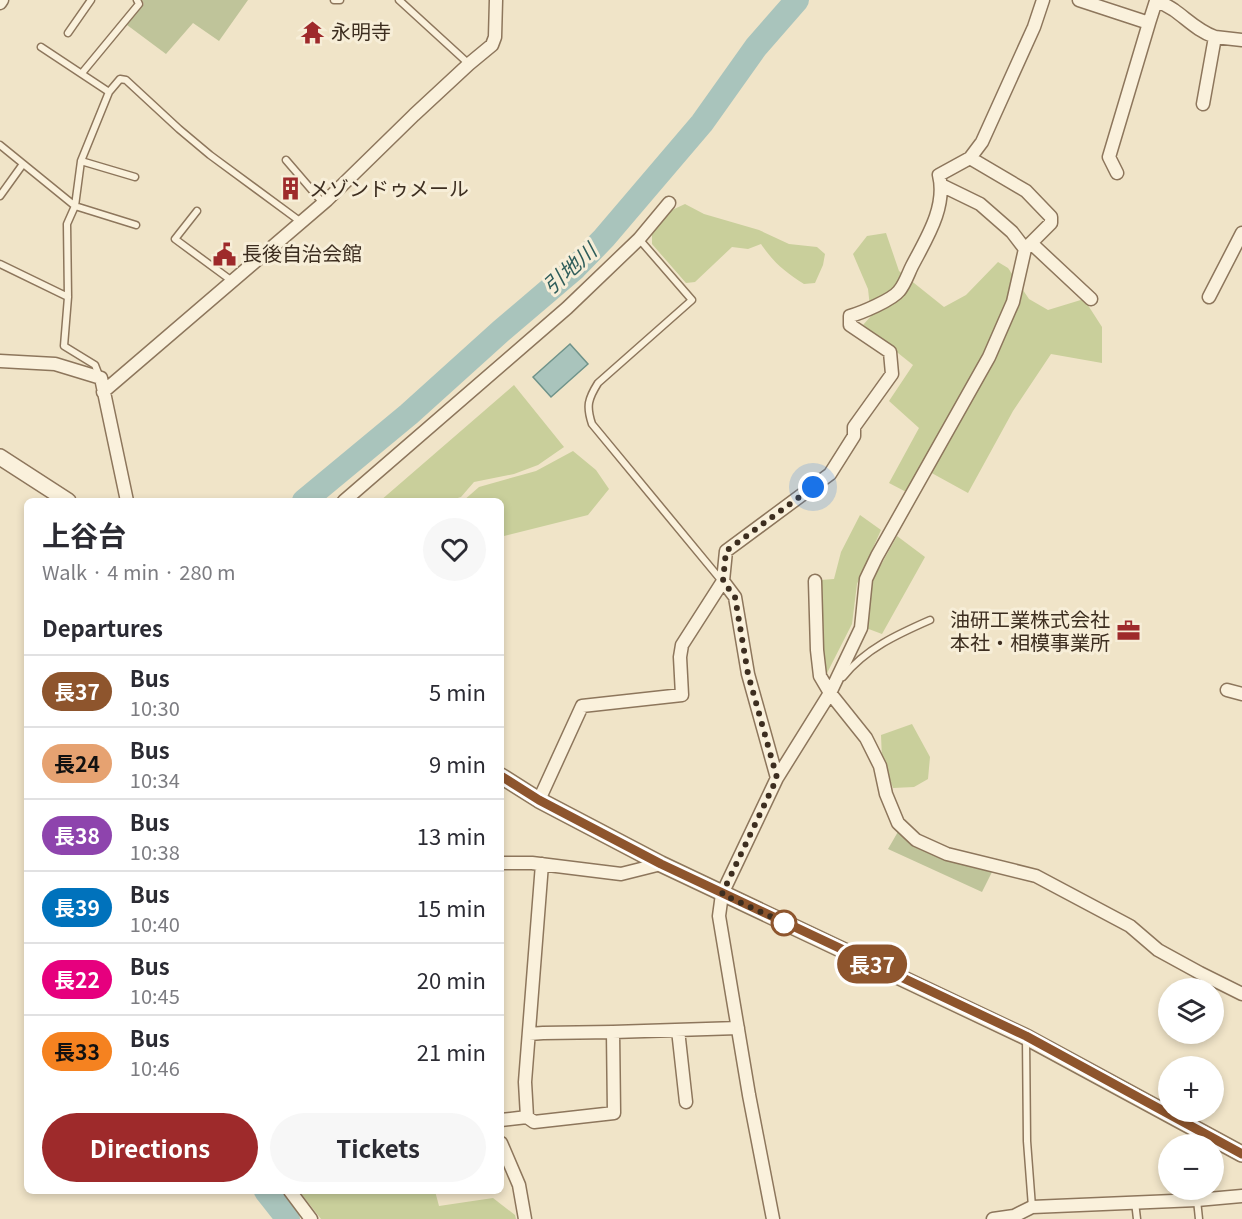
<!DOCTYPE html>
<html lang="en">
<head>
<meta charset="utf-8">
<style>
  body { margin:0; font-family:Georgia,"Noto Sans JP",serif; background:#f7f7f7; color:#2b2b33; height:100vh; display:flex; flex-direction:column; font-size:22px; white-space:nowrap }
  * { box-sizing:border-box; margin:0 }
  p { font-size:20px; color:#7c7c81 }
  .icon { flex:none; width:33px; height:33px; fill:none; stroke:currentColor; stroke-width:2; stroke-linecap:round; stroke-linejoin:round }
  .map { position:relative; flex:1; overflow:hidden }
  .side { position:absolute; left:24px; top:498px; width:480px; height:696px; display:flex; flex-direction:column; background:#fff; border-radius:9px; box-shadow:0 3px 9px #0003 }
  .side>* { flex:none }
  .badge { padding:0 12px; border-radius:20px; font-size:21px; line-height:39px }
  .buttons { position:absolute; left:1158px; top:978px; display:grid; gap:12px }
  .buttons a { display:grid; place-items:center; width:66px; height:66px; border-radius:50%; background:#fff; box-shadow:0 3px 9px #0003; font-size:30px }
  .you { position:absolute; width:30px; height:30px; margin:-15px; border:4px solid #fff; border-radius:50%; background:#1a73e8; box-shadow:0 0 0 9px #1a73e833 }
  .map>.badge { position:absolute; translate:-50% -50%; box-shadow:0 0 0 3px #fff }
  h2 { padding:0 18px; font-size:22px; line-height:54px }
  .round { display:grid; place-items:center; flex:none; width:63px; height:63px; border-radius:32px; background:#f7f7f7 }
  .head { display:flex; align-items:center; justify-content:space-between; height:102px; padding:0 18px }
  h1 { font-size:28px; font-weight:700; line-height:45px }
  .primary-button { display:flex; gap:12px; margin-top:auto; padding:12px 18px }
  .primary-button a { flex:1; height:69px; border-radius:36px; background:#9e2a2b; color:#fff; font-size:24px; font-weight:700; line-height:69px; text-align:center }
  .primary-button a+a { background:#f7f7f7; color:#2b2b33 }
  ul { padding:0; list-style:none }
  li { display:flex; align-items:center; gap:18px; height:72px; padding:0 18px; border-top:2px solid #e1e1e2 }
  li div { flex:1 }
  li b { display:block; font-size:22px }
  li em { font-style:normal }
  li .badge { min-width:66px; font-weight:700; text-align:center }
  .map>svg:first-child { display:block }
  .green { fill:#c9cf9b }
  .cemetery { fill:#bfc49a }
  .water { fill:#a9c4bc; stroke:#6f938a; stroke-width:1.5 }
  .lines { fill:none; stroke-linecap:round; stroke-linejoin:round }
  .river { stroke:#a9c4bc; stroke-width:24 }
  .service-casing { stroke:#8d765c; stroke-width:9 }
  .minor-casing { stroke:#8d765c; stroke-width:15 }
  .tertiary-casing { stroke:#8d765c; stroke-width:18 }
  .service { stroke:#faf1dc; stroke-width:6 }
  .minor { stroke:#faf1dc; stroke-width:12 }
  .tertiary { stroke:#faf1dc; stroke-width:15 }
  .line-casing { stroke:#fff; stroke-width:14 }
  .line { stroke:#8e552d; stroke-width:9 }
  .walk { stroke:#3d2e20; stroke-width:6; stroke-dasharray:0 10.8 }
  .stop-dot { fill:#fff; stroke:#8e552d; stroke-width:3 }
  .labels { text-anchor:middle; stroke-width:6; stroke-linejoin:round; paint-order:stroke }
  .poi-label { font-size:20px; fill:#3d2e20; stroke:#f7eed8; text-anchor:start }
  .water-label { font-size:21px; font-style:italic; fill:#2f5d5a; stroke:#f7eed8 }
</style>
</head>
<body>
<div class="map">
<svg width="1242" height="1219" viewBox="0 0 1242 1219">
  <rect width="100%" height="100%" fill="#f0e4c8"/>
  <path class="green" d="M685,204L704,214L759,230L789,244L817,247L825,254L823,265L815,283L804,284C785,272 774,263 761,244L748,249L732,247L695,282L686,283L652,244V233L672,210Z
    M886,233L899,271L944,307L966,295L998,262L1008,268L1029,299L1048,310L1084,299L1102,327V363L1051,354L1013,411L968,493L928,471L912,495L889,483L919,428L889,401L913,365L863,325L871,316L868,289L853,254L867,236Z
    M514,385L564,447L538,465L514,474L474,482L461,497L448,501H380Z
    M573,451L596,470L609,489L588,515L504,536L501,538V501H463L479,487L536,471Z
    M860,515L881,530L857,584L852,624L826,675L820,632V580L834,579L841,552Z
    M897,536L925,557L882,634L866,628L872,581Z
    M912,724L930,757L928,779L914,787L893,788L882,759L881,735Z
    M435,1191L439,1206L493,1198L515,1215L516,1219H321L300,1192Z"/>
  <path class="cemetery" d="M142,0H248L219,41L193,23L166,54L127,25L144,4Z
    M899,830L994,868L982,892L888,849Z"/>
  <path class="water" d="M570,344L588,364L551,397L533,377Z"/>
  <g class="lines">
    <path class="river" d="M304,501L409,414L501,331L575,268L604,238L702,123L756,47L797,0
      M266,1191L288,1219"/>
    <defs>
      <path id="service" d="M334,0H340
        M399,0L469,64
        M68,33L91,0
        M41,47L109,92
        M82,73L139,4L137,0
        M0,145L75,206L136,225
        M286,160L323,203
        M81,161L135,177
        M0,196L23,164
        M197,211L175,239L232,281
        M639,239L692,300L598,383C588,399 586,406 592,424L721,580
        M0,264L68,297
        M100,378L95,365L64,346L68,297L67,224L75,206L81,161L109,92L120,79L126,80L179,129L210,155L301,222
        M843,677C865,649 898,634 930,620
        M1026,1037L1027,1141L1032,1207
        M1197,1200L1199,1219
        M1135,1202L1137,1219"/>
      <path id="minor" d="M1079,0L1149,23L1109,157L1117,173
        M0,3L2,0
        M1149,23L1156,1C1162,3 1168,6 1174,10C1188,20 1198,31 1215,37
        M1203,104L1215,37L1242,40
        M941,185L980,204L1012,232L1025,249
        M1031,243L1091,299
        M1209,297L1242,233
        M0,361L55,364L101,378L127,501
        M103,392L327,200L414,115L469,64L492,45L495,37L496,0
        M344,501L567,308L639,239L669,203
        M723,581L735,597L748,674L777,778
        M815,581L817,650L820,676L830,693L866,738L880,766L886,794L898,823L916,840L947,854L1036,876L1130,926L1158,950L1200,973L1242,994
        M1227,690L1242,694
        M539,800L582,706L682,695L680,657L682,645L723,581L726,551L830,474L854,436V427L892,374L890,352L850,325V316C861,313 892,300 899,291C905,284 908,274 912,266C926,239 947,207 939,175L970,158L982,142L1034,27L1043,0
        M501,863H532L621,874L661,864
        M678,1030L686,1102
        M529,1034L543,1033L613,1032L738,1028
        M527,1117L534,1122L614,1113L613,1032
        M501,1120L527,1117L525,1082L542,864
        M501,1143L519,1185L525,1219
        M290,1191L311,1219
        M773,1219L749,1095L719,916L722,894L777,778L830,693L861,628L866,579L877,556L989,357L1013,302L1025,249L1051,223V217L1026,191L970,158
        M993,1219L1014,1216L1032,1207L1197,1200L1242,1196"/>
      <path id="tertiary" d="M0,457L68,501
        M501,776L539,800L661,864L1026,1037L1242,1154"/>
    </defs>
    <use href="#service" class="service-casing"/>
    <use href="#minor" class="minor-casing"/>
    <use href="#tertiary" class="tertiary-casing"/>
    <use href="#service" class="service"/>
    <use href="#minor" class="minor"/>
    <use href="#tertiary" class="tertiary"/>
  </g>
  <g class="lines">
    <defs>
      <path id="line" d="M501,776L539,800L661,864L1026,1036L1242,1154"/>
    </defs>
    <use href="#line" class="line-casing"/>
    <use href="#line" class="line"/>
    <path class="walk" d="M784,923L787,924L722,894L777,778L748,674L735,597L723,581L726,551L813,487"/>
  </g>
  <defs>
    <symbol id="temple-bare" viewBox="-9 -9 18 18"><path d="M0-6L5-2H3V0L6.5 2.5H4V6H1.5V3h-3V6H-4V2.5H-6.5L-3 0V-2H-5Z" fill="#9e2a2b" stroke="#f7eed8" stroke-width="2.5" paint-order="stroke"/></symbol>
    <symbol id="building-bare" viewBox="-9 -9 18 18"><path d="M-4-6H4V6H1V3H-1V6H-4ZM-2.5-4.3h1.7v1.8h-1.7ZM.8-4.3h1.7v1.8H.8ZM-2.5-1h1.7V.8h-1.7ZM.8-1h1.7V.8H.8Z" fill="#9e2a2b" stroke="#f7eed8" stroke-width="2.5" paint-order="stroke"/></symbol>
    <symbol id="civic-bare" viewBox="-9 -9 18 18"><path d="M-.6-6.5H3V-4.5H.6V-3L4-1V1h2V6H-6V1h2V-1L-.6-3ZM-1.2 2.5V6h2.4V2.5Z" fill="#9e2a2b" stroke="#f7eed8" stroke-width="2.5" paint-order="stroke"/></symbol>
    <symbol id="office-bare" viewBox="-9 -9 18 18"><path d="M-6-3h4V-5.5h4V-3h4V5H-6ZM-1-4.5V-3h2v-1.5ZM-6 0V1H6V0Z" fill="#9e2a2b" stroke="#f7eed8" stroke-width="2.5" paint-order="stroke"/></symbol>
  </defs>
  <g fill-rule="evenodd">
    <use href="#temple-bare" x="296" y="16" width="33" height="33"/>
    <use href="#building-bare" x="274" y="172" width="33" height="33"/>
    <use href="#civic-bare" x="208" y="238" width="33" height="33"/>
    <use href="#office-bare" x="1112" y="614" width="33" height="33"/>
  </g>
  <circle class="stop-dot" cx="784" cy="923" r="12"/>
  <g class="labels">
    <g class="poi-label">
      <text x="331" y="39">永明寺</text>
      <text x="309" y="196">メゾンドゥメール</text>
      <text x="242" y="261">長後自治会館</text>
      <text x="1110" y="627" text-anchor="end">油研工業株式会社<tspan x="1110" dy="23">本社・相模事業所</tspan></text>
    </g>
    <g class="water-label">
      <text transform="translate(570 269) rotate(-42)" y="7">引地川</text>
    </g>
  </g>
</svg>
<div class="buttons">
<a><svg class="icon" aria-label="layers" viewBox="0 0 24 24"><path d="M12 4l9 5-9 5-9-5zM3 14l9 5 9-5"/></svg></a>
<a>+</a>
<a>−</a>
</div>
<div class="you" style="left:813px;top:487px"></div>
<b class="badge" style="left:872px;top:964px;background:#8e552d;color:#fff">長37</b>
<section class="side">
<div class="head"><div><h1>上谷台</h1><p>Walk · 4 min · 280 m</p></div><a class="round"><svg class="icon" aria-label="heart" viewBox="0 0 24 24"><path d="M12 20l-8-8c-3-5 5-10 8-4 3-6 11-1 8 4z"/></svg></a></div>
<h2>Departures</h2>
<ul>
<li><span class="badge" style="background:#8e552d;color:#fff">長37</span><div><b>Bus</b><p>10:30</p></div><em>5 min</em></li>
<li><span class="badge" style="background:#e6a271;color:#111">長24</span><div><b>Bus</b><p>10:34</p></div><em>9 min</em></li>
<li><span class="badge" style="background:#8e44ad;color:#fff">長38</span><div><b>Bus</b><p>10:38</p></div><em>13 min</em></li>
<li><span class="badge" style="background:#0072bc;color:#fff">長39</span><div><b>Bus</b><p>10:40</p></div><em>15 min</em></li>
<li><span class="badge" style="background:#e6007e;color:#fff">長22</span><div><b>Bus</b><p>10:45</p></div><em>20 min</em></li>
<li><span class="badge" style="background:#f58220;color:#111">長33</span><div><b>Bus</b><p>10:46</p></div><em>21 min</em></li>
</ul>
<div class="primary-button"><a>Directions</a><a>Tickets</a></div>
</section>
</div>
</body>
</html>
